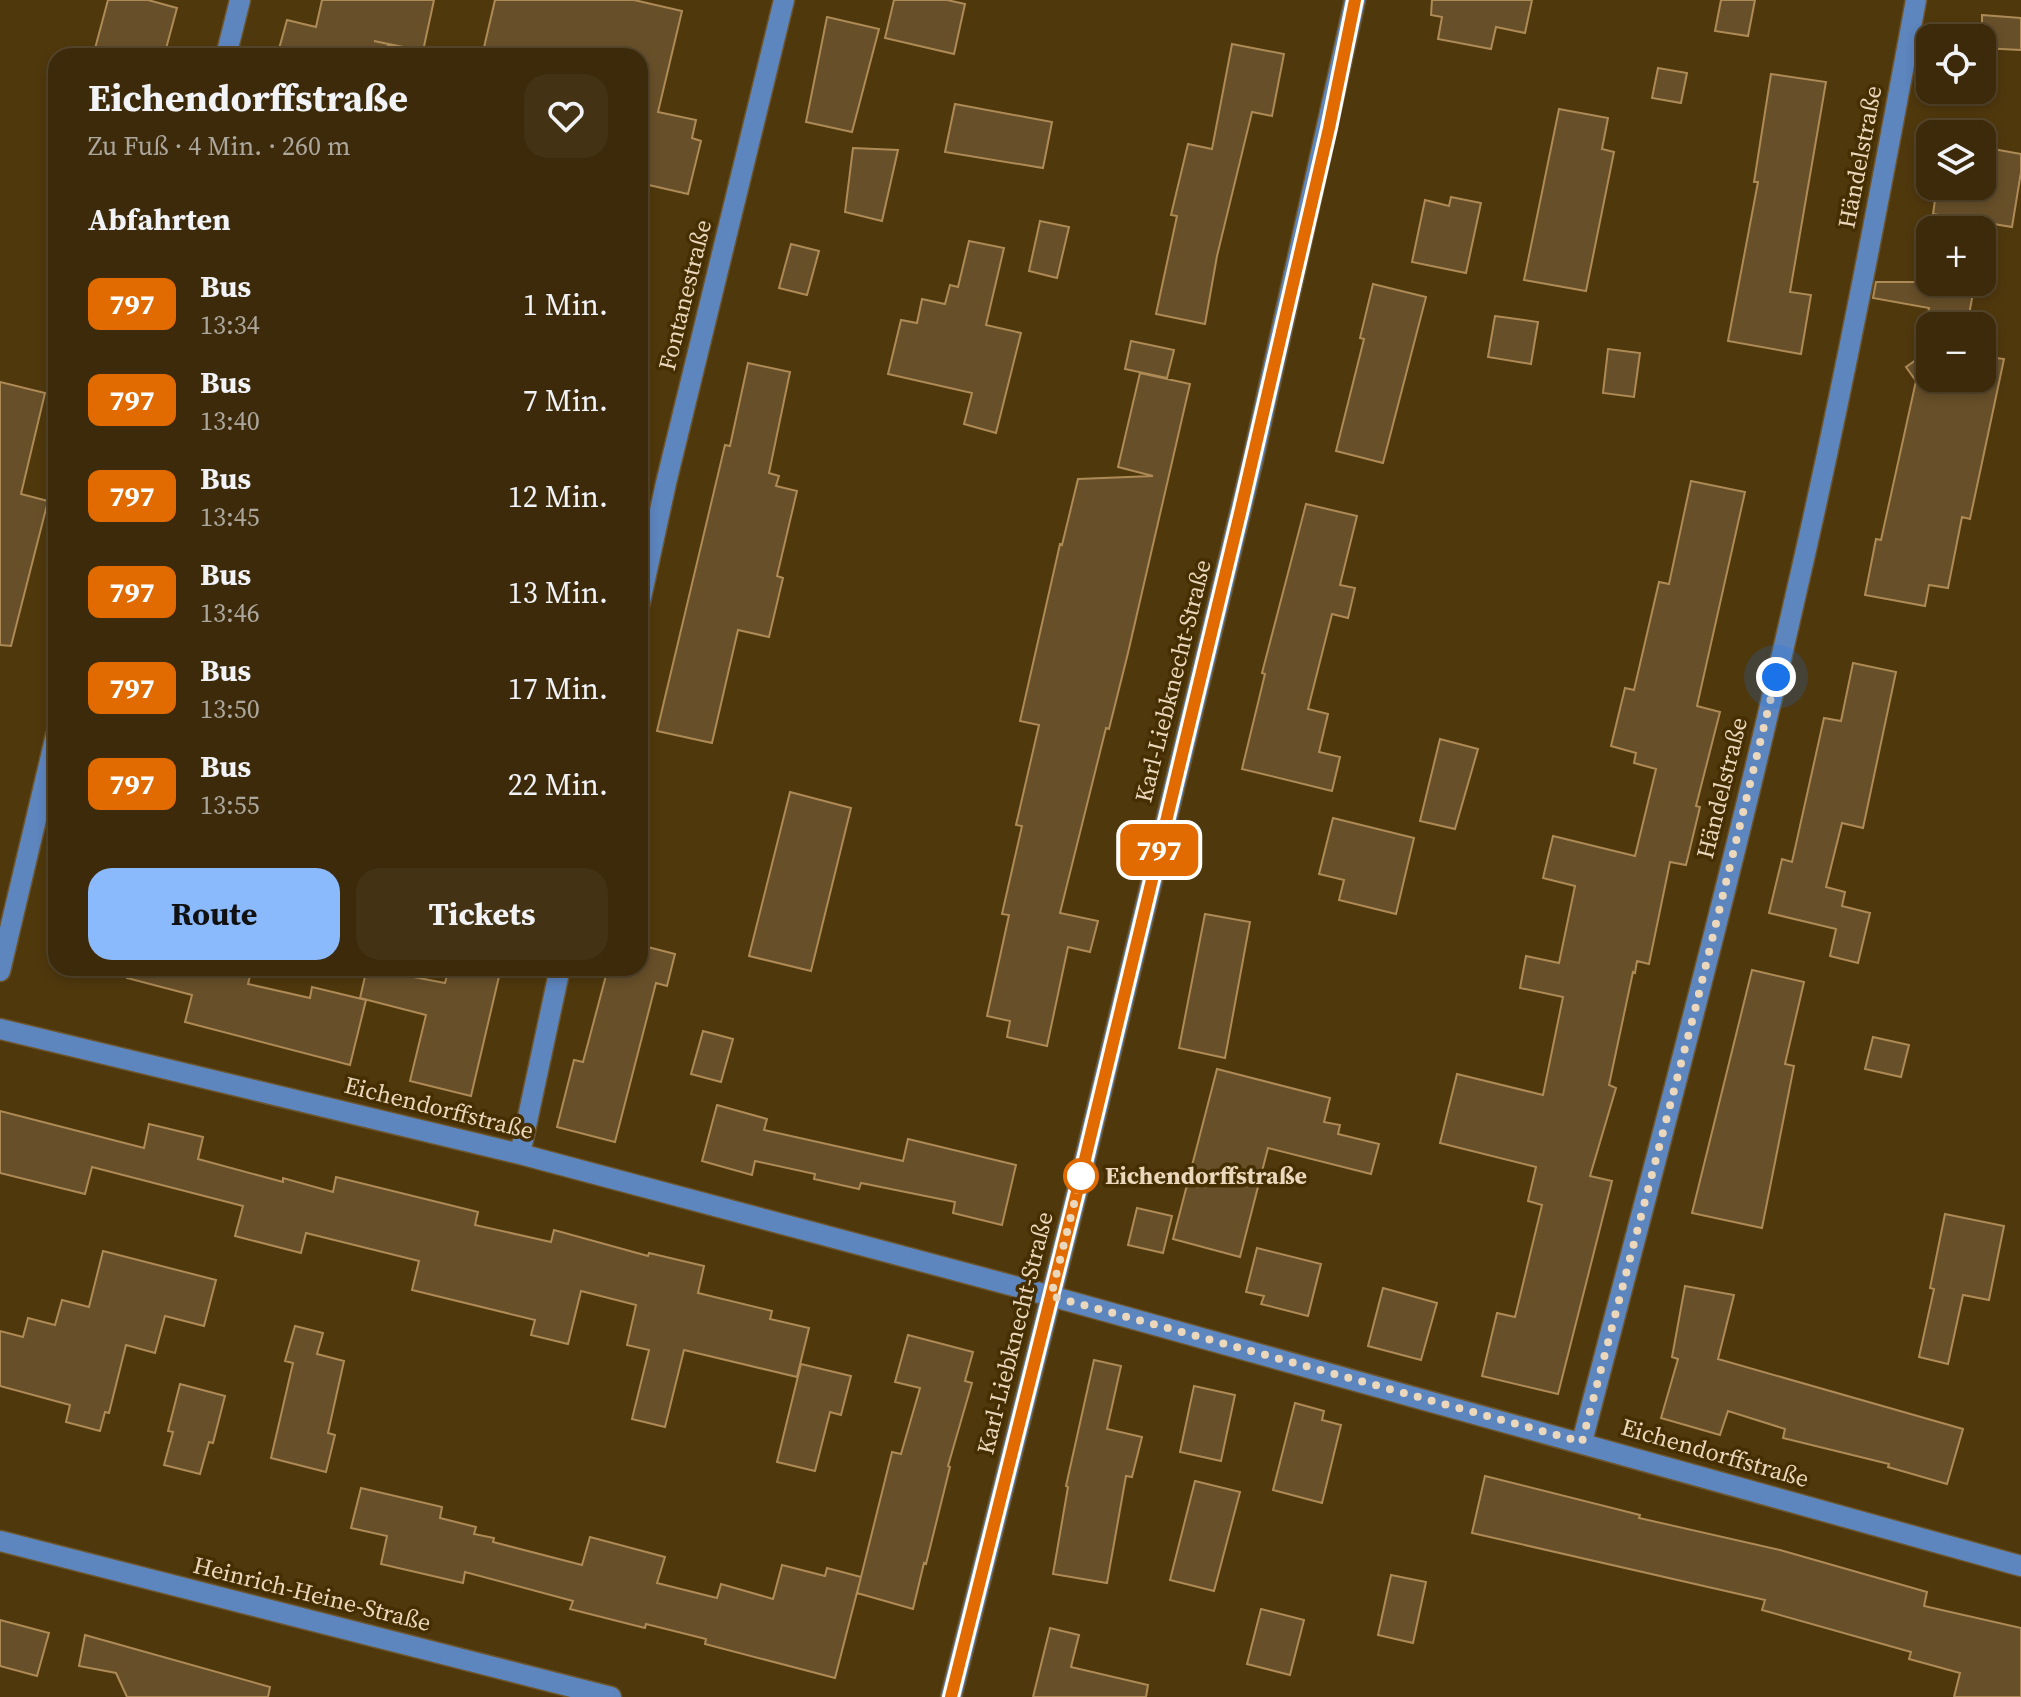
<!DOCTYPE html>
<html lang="de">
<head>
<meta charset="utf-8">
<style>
  body { margin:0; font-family:"Source Serif 4",serif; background:#433213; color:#f1f3f6; height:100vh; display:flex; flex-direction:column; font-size:30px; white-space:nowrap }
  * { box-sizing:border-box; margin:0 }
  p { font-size:26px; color:#aca79c }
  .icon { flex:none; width:44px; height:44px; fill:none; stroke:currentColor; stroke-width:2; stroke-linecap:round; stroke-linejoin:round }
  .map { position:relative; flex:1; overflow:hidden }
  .side { position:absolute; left:48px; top:48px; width:600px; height:928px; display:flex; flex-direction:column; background:#3c2a0a; border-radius:24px; box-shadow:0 4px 12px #0003,0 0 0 2px #55462b }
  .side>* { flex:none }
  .badge { padding:0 16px; border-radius:12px; font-size:28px; line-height:52px }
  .tools { position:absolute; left:1916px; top:24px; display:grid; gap:16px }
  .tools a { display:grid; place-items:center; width:80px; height:80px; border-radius:16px; background:#3c2a0a; box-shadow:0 4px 12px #0003,0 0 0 2px #55462b; font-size:40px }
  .you { position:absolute; width:40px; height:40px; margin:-20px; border:6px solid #fff; border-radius:50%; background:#1a73e8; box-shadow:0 0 0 12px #1a73e833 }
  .map>.badge { position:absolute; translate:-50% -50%; box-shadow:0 0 0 4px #fff }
  h2 { padding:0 40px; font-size:30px; line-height:72px }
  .round { display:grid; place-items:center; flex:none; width:84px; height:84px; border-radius:24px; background:#433213 }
  .summary { display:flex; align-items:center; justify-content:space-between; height:136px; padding:0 40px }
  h1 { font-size:38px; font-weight:700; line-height:60px }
  .primary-button { display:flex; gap:16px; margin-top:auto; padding:16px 40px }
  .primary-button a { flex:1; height:92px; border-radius:24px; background:#8bbafc; color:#111; font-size:32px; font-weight:700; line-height:92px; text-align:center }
  .primary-button a+a { background:#433213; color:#f1f3f6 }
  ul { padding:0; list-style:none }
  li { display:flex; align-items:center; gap:24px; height:96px; padding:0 40px }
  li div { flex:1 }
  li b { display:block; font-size:30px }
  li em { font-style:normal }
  li .badge { min-width:88px; font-weight:700; text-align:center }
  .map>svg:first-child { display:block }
  .building { fill:#674f29; stroke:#ae8b56; stroke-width:2 }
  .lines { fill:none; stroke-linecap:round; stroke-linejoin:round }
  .minor-casing { stroke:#6c552c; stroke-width:23 }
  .minor { stroke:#5d85be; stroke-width:20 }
  .line-casing { stroke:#fff; stroke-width:18 }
  .line { stroke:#e16b00; stroke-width:12 }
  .walk { stroke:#ead7bc; stroke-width:8; stroke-dasharray:0 14.4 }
  .stop-dot { fill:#fff; stroke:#e16b00; stroke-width:4 }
  .labels { text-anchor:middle; stroke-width:7; stroke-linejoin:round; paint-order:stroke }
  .street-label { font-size:24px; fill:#ead7bc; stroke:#452e01 }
  .stop-label { font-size:24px; font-weight:bold; fill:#ead7bc; stroke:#452e01; text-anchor:start }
</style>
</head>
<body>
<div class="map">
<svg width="2021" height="1697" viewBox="0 0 2021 1697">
  <rect width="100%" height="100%" fill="#50380d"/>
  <path class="building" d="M108,0H148L177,8L164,56H93Z
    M322,0H434L423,51L374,41L388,44L387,56H277L287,20L316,27Z
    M495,0H634L682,11L658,112L696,120L692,138L701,141L688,194L640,183L649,136L640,135V56H482Z
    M894,0H947L965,4L954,54L885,38Z
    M1432,0H1532L1525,33L1496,27L1491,49L1438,39L1442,17L1431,15Z
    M1721,0H1755L1748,36L1715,31Z
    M1982,15L2021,18V50L1982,48Z
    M827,17L879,29L852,132L806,122Z
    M1232,44L1284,54L1272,116L1252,112L1217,256L1205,324L1156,314L1177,216L1171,215L1188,144L1212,149Z
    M1658,68L1687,73L1681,103L1652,98Z
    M1771,74L1826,82L1790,292L1811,295L1801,354L1728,341L1758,182H1754Z
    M955,104L1052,122L1043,168L945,152Z
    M1559,109L1608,118L1602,149L1614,152L1586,291L1524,280Z
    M1982,147L2021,154V172L2012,227L1933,214L1937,186H1982Z
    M853,148L898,150L882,221L845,212Z
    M1451,197L1481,203L1466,273L1412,262L1425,200L1449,206Z
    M1040,221L1069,227L1057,278L1029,271Z
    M969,241L1004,248L986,325L1021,333L996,433L964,424L972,393L888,374L901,320L917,323L922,299L945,304L950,285L958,287Z
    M791,244L819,251L807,295L779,288Z
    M1876,282H1975L1967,326H1930V378H1982V356L2004,359L1970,519L1962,517L1948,588L1929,585L1925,606L1865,595L1876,539L1881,540L1916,381L1906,367L1920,357L1929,308L1873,298Z
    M1373,284L1426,297L1383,463L1336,451L1364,339L1360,338Z
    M1495,316L1538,322L1531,364L1488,357Z
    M1131,341L1174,350L1167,378L1125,369Z
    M1608,349L1640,353L1634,397L1603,393Z
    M748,363L790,372L769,473L779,476L776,486L797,491L777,576L783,578L769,637L738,630L712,743L657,731L725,445L730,446Z
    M1140,373L1190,384L1128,653L1109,729L1106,728L1060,913L1098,921L1090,952L1068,947L1047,1046L1007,1037L1010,1021L987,1016L1009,915L1002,914L1022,826L1016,825L1039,725L1020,721L1060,544L1062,545L1078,479L1153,476L1118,467Z
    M0,382L45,393L21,494L48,501L11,646L0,645Z
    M1691,481L1745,492L1697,706L1720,712L1696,806L1700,807L1686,865L1670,862L1649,964L1637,961L1635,973L1633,972L1609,1085L1616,1088L1590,1176L1612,1181L1558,1394L1482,1376L1497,1313L1515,1317L1542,1205L1528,1201L1536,1167L1440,1143L1457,1074L1543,1095L1563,997L1520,988L1526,956L1559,963L1575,886L1543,878L1553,836L1635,856L1656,769L1634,763L1636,753L1611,746L1625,688L1634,690L1659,582L1669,584Z
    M1306,504L1357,516L1340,585L1355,588L1348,618L1332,614L1308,709L1328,714L1319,752L1340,757L1332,791L1242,769L1265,674L1262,673Z
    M1853,663L1896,672L1863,828L1842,823L1826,887L1845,892L1842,906L1870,913L1858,963L1830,956L1836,929L1769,913L1782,859L1792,862L1824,718L1841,721Z
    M1440,739L1478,749L1455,829L1420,821Z
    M790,792L851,808L811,971L749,956Z
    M1333,818L1414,838L1396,914L1339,900L1344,880L1319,874Z
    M1205,914L1250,922L1225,1058L1179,1048Z
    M640,945L675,954L667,986L656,983L615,1142L557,1127L574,1060L583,1062L608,968H640Z
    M128,968H252L248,984L310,998L312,987L366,1000L350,1065L185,1022L192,995L127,978Z
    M367,968L445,983L449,968H501L471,1096L410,1081L426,1015L360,998Z
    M1752,970L1804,982L1785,1064L1794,1066L1762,1228L1692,1213Z
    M703,1031L733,1039L721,1082L691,1074Z
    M1873,1037L1909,1045L1901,1077L1865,1069Z
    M1217,1069L1330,1098L1324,1122L1340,1125L1338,1134L1379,1144L1371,1174L1268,1148L1240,1257L1173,1239Z
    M717,1105L767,1119L764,1130L903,1161L908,1139L1016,1165L1002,1225L953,1213L955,1202L861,1183L859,1189L814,1179L815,1174L755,1161L752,1175L702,1161Z
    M0,1111L144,1148L149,1124L203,1137L198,1159L283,1182V1178L333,1192L336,1177L478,1212L475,1225L551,1242L554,1230L648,1256L649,1253L704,1266L698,1293L772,1311L770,1319L809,1328L797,1377L684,1350L665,1427L632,1419L649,1350L627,1345L636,1305L581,1291L568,1344L531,1335L535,1320L412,1290L419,1261L306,1233L301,1253L235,1236L243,1206L92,1167L85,1194L0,1173Z
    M1137,1208L1172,1216L1163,1253L1128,1245Z
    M1945,1214L2004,1226L1989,1300L1963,1295L1948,1364L1919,1357L1934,1289L1930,1288Z
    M1257,1248L1321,1264L1308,1316L1261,1304L1264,1296L1246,1292Z
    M103,1251L216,1280L204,1326L165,1316L155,1353L126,1345L109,1413L105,1412L100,1431L66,1422L70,1405L0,1386V1331L23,1337L28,1318L55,1325L62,1300L89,1307Z
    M1685,1286L1734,1295L1718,1359L1963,1429L1947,1484L1888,1467L1889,1464L1783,1438L1785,1429L1728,1411L1720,1435L1661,1418L1678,1359L1672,1357Z
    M1383,1288L1437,1303L1421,1360L1368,1346Z
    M295,1326L323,1333L317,1354L344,1361L328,1433L335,1435L326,1472L271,1458L293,1363L285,1361Z
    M908,1335L973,1352L965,1381L972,1383L948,1466L950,1467L926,1564L924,1563L913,1609L857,1593L892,1452L901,1454L920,1388L895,1382Z
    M1094,1360L1121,1366L1107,1429L1142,1437L1132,1477L1126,1476L1107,1583L1053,1574L1068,1487L1066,1486Z
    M801,1364L851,1376L841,1415L830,1412L815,1471L777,1462Z
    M180,1384L225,1396L213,1443L209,1442L200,1474L164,1465L173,1432L168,1431Z
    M1194,1386L1235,1395L1221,1461L1180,1452Z
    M1295,1403L1324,1411L1322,1420L1341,1425L1322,1503L1273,1490Z
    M1485,1476L1640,1515L1639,1518L1780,1550L1927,1592L1924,1606L2021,1628V1697H1954L1960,1673L1909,1659L1911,1652L1762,1610L1765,1600L1472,1533Z
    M1195,1481L1240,1492L1214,1591L1170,1580Z
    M361,1488L442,1507L440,1518L476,1527L474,1534L494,1538L493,1542L582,1565L590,1537L665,1557L657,1583L717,1598L721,1584L773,1599L782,1565L825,1576L827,1568L861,1577L835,1678L705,1644L706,1639L646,1624L645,1628L570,1609L573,1601L465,1572L463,1583L381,1564L387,1536L351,1528Z
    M1391,1575L1426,1582L1413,1643L1378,1635Z
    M1261,1609L1304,1620L1290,1675L1247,1664Z
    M0,1620L49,1633L37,1676L0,1666Z
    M1050,1628L1079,1635L1071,1667L1148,1685L1146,1697H1033Z
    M85,1635L270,1687L268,1697H127L116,1673L79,1666Z"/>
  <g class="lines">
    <defs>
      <path id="minor" d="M226,56L240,0
        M640,602L666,483L784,0
        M0,971L56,735
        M0,1029L520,1154L1029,1290L2021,1566
        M520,1154L560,968
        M1582,1442C1655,1161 1731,881 1795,598C1841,400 1879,200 1916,0
        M0,1541L611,1697
        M951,1697L1080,1180L1253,459L1355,0"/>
    </defs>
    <use href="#minor" class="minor-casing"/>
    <use href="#minor" class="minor"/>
  </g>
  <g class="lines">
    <defs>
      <path id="line" d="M951,1697L1080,1180L1241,509L1329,128L1355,0"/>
    </defs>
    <use href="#line" class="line-casing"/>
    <use href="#line" class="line"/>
    <path class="walk" d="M1081,1176L1051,1296L1582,1442L1695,1010L1776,677"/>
  </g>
  <circle class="stop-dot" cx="1081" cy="1176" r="16"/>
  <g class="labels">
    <g class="street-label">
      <text transform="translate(1860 157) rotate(-79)" y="8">Händelstraße</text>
      <text transform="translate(685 295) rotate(-76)" y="8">Fontanestraße</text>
      <text transform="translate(1173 681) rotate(-76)" y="8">Karl-Liebknecht-Straße</text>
      <text transform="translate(1722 788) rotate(-76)" y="8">Händelstraße</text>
      <text transform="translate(439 1108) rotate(14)" y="8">Eichendorffstraße</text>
      <text transform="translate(1015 1333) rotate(-76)" y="8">Karl-Liebknecht-Straße</text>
      <text transform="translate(1715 1453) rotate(16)" y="8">Eichendorffstraße</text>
      <text transform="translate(312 1594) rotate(14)" y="8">Heinrich-Heine-Straße</text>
    </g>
    <g class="stop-label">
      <text x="1105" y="1184">Eichendorffstraße</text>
    </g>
  </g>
</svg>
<div class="tools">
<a><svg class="icon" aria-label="locate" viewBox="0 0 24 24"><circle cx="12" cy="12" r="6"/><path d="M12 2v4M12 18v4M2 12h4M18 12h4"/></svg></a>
<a><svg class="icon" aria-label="layers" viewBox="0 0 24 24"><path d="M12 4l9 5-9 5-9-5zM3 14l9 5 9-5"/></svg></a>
<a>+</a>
<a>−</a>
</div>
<div class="you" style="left:1776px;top:677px"></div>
<b class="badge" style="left:1159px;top:850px;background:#e16b00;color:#fff">797</b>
<section class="side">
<div class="summary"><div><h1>Eichendorffstraße</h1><p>Zu Fuß · 4 Min. · 260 m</p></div><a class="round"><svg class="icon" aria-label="heart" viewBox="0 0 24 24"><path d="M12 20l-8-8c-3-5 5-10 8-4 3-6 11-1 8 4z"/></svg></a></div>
<h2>Abfahrten</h2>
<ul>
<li><span class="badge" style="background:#e16b00;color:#fff">797</span><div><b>Bus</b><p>13:34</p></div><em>1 Min.</em></li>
<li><span class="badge" style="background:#e16b00;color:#fff">797</span><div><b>Bus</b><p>13:40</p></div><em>7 Min.</em></li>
<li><span class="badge" style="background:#e16b00;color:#fff">797</span><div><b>Bus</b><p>13:45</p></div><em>12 Min.</em></li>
<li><span class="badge" style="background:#e16b00;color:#fff">797</span><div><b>Bus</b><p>13:46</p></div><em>13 Min.</em></li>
<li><span class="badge" style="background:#e16b00;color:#fff">797</span><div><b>Bus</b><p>13:50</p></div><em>17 Min.</em></li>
<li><span class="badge" style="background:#e16b00;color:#fff">797</span><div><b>Bus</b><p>13:55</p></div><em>22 Min.</em></li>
</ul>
<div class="primary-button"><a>Route</a><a>Tickets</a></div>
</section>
</div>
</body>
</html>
